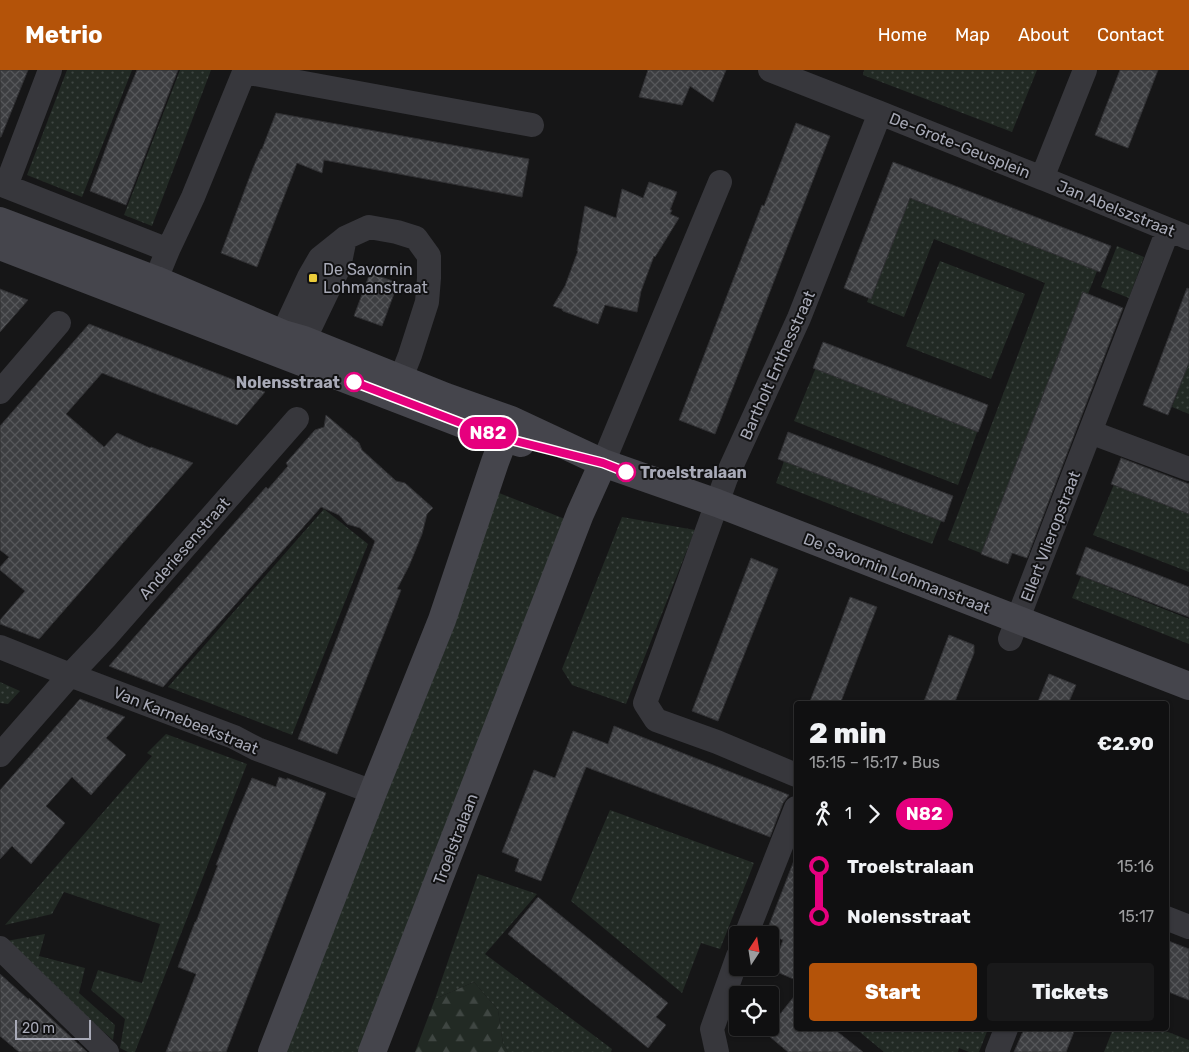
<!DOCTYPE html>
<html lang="en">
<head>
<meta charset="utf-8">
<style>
  body { margin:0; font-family:Rubik,sans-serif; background:#19191a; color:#f1f3f6; height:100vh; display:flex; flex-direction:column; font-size:19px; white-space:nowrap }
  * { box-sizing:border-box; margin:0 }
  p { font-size:16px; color:#9c9d9f }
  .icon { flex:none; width:28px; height:28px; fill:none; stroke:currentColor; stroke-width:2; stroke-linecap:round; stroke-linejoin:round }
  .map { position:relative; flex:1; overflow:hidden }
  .panel { position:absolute; left:794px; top:631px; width:375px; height:330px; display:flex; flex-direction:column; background:#101011; border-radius:5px; box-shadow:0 1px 4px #0004,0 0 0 1px #303031 }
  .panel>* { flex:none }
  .badge { padding:0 10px; border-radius:16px; font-size:18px; line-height:32px }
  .needle { width:32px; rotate:12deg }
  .buttons { position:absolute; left:729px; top:856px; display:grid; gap:10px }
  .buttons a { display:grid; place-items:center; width:50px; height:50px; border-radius:5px; background:#101011; box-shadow:0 1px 4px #0004,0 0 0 1px #303031; font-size:25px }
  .scale { position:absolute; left:15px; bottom:12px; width:76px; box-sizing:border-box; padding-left:5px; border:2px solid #a8aab7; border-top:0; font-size:14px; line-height:18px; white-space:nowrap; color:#a8aab7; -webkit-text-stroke:4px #111112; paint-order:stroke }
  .map>.badge { position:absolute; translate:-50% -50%; box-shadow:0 0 0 2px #fff }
  .legs { display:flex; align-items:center; gap:8px; height:55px; padding:0 15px; font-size:16px }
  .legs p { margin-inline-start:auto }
  .overview { display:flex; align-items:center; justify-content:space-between; height:85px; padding:0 15px }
  h1 { font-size:28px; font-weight:800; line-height:38px }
  .primary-button { display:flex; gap:10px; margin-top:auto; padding:10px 15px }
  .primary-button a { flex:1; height:58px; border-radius:5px; background:#b45309; color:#fff; font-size:20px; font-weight:800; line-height:58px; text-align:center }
  .primary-button a+a { background:#19191a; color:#f1f3f6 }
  ul { padding:0 15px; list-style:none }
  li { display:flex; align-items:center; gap:18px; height:50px; font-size:19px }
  li i { display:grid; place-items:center; width:8px; height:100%; margin:0 6px; background:currentColor }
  li i::after { content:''; width:12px; height:12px; margin:-6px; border:4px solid; border-radius:50%; background:#101011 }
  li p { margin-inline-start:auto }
  li:first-child i { background:linear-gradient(#0000 50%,currentColor 0) }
  li:last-child i { background:linear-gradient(currentColor 50%,#0000 0) }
  header { display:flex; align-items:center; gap:30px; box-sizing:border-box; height:70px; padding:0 25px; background:#b45309; color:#fff }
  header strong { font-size:24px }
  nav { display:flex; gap:28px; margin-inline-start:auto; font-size:18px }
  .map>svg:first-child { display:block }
  .grass { fill:url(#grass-dots) }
  .forest { fill:url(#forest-firs) }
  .building { fill:url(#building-cross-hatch); stroke:#303033 }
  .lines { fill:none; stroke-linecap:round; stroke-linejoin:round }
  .street { stroke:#37373c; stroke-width:24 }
  .secondary { stroke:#45454c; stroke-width:28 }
  .line-1-casing { stroke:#fff; stroke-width:11 }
  .line-1 { stroke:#e6007e; stroke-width:8 }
  .poi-dot { fill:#ebcc3a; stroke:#111112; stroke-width:2 }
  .stop-1-dot { fill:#fff; stroke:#e6007e; stroke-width:2.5 }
  .labels { text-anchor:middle; stroke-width:4; stroke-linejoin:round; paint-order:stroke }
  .street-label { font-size:16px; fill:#a8aab7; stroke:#111112 }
  .poi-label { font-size:16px; fill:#a8aab7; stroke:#111112; text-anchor:start }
  .stop-label { font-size:16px; font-weight:bold; fill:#a8aab7; stroke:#111112; text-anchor:end }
</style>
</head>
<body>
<header>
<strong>Metrio</strong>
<nav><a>Home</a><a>Map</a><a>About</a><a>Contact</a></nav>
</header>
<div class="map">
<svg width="1189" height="982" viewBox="0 0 1189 982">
  <defs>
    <pattern id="grass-dots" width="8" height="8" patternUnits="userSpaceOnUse" patternTransform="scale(1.25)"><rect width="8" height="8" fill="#222a24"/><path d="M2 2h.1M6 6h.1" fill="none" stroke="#3f4642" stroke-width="1.8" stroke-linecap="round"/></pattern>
    <pattern id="forest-firs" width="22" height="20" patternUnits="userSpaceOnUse" patternTransform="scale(1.25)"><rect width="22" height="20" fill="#222a24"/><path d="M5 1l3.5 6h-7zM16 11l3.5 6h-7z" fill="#3f4642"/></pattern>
    <pattern id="building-cross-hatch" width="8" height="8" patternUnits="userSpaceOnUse" patternTransform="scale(1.25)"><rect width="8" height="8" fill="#3d3e41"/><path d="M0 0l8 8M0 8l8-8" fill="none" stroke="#56575a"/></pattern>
  </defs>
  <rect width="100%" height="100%" fill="#161617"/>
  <path class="grass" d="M67,0H132L82,127L27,105Z
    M180,0H211L152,156L124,145Z
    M864,0H1037L1012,62L863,5Z
    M910,121L1099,196L986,485L948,470L1045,213L934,169L904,247L867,232Z
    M1117,176L1144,187L1129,228L1101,217Z
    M940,191L1025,224L991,309L906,276Z
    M1189,292V344L1172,337Z
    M817,295L979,357L958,415L794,351Z
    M785,389L942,449L932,474L776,413Z
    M1115,412L1189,441V502L1093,465Z
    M499,423L570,451L364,982H282Z
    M324,439L368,474L292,665L168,617Z
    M622,447L695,460L626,634L572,615L562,599Z
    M1081,506L1189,549V574L1072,528Z
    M0,612L20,621L8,634L0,633Z
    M166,664L247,694L135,982H128L120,978L125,949L91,920L98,900L142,913L160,854L64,822L52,844L5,855L152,686L147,683Z
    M610,740L754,793L720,879L701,873L682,923L571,831Z
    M478,804L537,824L485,884L612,979L611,982H508L503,974L498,940L474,912L435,929Z
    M45,864L39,886L85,898L79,923L115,955L113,970L1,872Z
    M856,959H988L979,982H969L959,978L958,982H884Z
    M1113,959H1160L1189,970V982H1104Z"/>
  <path class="forest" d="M474,912L498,940L503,974L508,982H415L435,929Z"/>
  <path class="building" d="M0,0H28L1,67H0Z
    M137,0H178L126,135L90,121L117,48Z
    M648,0H726L713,32L690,16L682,35L639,27Z
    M1120,0H1158L1128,78L1095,65Z
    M276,43L529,89L522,127L324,90L322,103L297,93L257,197L221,183L253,98L261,79H262Z
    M796,53L830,66L715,364L679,350L762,135L764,136Z
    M893,92L1111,176L1100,202L910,128L871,229L844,218Z
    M649,112L677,122L670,140H672L670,144L679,148L655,187L654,186L641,221L637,242L605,235L598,254L563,241L562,239L553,236L565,216L578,181H577L585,136L616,148L622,119L643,128Z
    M370,203L398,213L382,256L354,246Z
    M1187,218L1189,219V293L1168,345L1143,335Z
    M0,219L28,230L0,262Z
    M1083,222L1123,238L1027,488L1012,483L1008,494L981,484Z
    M89,254L265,322L237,355L102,303L66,344L104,377L117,363L150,378L151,377L193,393L39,569L0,554V550L25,521L0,500V497L9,487L0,480V356Z
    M823,272L988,335L978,362L813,298Z
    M326,345L359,373L362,380L396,411L405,413L433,438L427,444L422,464L409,496L397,519L401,520L337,684L298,669L375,471L360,458L347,454L339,445L321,437L163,617L109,596L266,417L268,419L288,396L286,393L315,360L324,357Z
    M788,362L953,426L944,452L778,389Z
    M1121,388L1189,414V444L1111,414Z
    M1086,477L1189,517V547L1076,504Z
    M751,488L778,499L718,651L692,641Z
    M850,527L877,537L840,634H809Z
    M949,565L974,575V583L954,634H923Z
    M1049,604L1076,615L1068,634H1037Z
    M80,629L125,647L106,668L126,685L91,725L72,707L46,736L65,753L31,794L12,776L0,789V720Z
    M614,656L789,725L783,733L770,767L586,697L541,811L515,801L519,789L502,782L534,700L555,708L573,661L608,674Z
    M279,707L287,710V708L326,723L226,982H166L196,904L178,897L195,852H196L218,795H216L233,752L252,708L276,717Z
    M795,788L796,789V910L772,900L783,870L766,863Z
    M538,827L668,933L656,947L666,955L648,978L508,864Z
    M1166,870L1189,879V930L1166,921Z
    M0,904L29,930V928L87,982H19L0,966Z
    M796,924V959H834L863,982H788L769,966V958Z
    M1024,959H1075L1066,982H1014Z"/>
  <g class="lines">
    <path class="street" d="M770,0L880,43L1042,108L1085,0
      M244,2L532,55
      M1042,108L1189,168
      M0,114L168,180
      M6,116L50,0
      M149,226L168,180L193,127L245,0
      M275,280L309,207L320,188L345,168L369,157L397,162L416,168L429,186V208L427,232L410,285L394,326
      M298,287L304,270L339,197L345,168
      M0,322L59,253
      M1090,362L1189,399
      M603,393L720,112
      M1010,569L1168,160
      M0,577L70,605L234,667L257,679L373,722
      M0,685L70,605L105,568L297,349
      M796,705L717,672L656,650L645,633L726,408L799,248L880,43
      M1166,848L1189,857
      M746,865L796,738
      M0,878L107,982
      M717,982L712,959L738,886
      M997,982L1006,959"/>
    <path class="secondary" d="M0,151L156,210L283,264L304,270L446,327L511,350L603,393L717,433L1189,616
      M0,176L465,355L504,368L521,373
      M272,982L373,722L442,550L495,392L511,350
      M372,982L580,444L603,393"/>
  </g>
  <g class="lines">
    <defs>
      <path id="line-1" d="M354,312L466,355L504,368L603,393L626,402"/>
    </defs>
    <use href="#line-1" class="line-1-casing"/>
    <use href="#line-1" class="line-1"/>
  </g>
  <rect class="poi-dot" x="308" y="203" width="10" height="10" rx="2.5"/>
  <g class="stop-1-dot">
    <circle cx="354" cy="312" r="9"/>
    <circle cx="626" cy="402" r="9"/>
  </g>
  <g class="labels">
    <g class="street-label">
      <text transform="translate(960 75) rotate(22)" y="6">De-Grote-Geusplein</text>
      <text transform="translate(1116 138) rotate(22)" y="6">Jan Abelszstraat</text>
      <text transform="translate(777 295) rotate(-66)" y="6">Bartholt Enthesstraat</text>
      <text transform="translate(1050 466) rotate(-69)" y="6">Ellert Vlieropstraat</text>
      <text transform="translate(184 478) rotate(-49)" y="6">Anderiesenstraat</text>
      <text transform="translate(897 503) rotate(21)" y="6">De Savornin Lohmanstraat</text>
      <text transform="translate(186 650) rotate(22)" y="6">Van Karnebeekstraat</text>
      <text transform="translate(455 769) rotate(-69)" y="6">Troelstralaan</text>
    </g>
    <g class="poi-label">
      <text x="323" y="205">De Savornin<tspan x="323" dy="18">Lohmanstraat</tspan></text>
    </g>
    <g class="stop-label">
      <text x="340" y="318">Nolensstraat</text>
      <text x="640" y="408" text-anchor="start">Troelstralaan</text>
    </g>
  </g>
</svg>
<div class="buttons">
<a><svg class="needle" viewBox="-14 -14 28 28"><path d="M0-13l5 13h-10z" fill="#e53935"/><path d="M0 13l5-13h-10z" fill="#9c9d9f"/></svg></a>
<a><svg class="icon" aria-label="locate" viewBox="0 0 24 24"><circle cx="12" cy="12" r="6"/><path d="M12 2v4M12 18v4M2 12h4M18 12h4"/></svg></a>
</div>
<div class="scale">20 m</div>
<b class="badge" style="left:488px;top:363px;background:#e6007e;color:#fff">N82</b>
<section class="panel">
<div class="overview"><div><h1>2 min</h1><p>15:15 – 15:17 · Bus</p></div><b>€2.90</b></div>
<div class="legs"><svg class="icon" aria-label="walk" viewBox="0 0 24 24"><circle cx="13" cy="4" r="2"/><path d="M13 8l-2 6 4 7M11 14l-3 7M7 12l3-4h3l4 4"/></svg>1<svg class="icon" aria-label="forward" viewBox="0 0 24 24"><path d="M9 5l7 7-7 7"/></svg><b class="badge" style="background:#e6007e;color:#fff">N82</b></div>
<ul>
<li><i style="color:#e6007e"></i><b>Troelstralaan</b><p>15:16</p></li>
<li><i style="color:#e6007e"></i><b>Nolensstraat</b><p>15:17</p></li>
</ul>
<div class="primary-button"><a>Start</a><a>Tickets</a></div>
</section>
</div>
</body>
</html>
